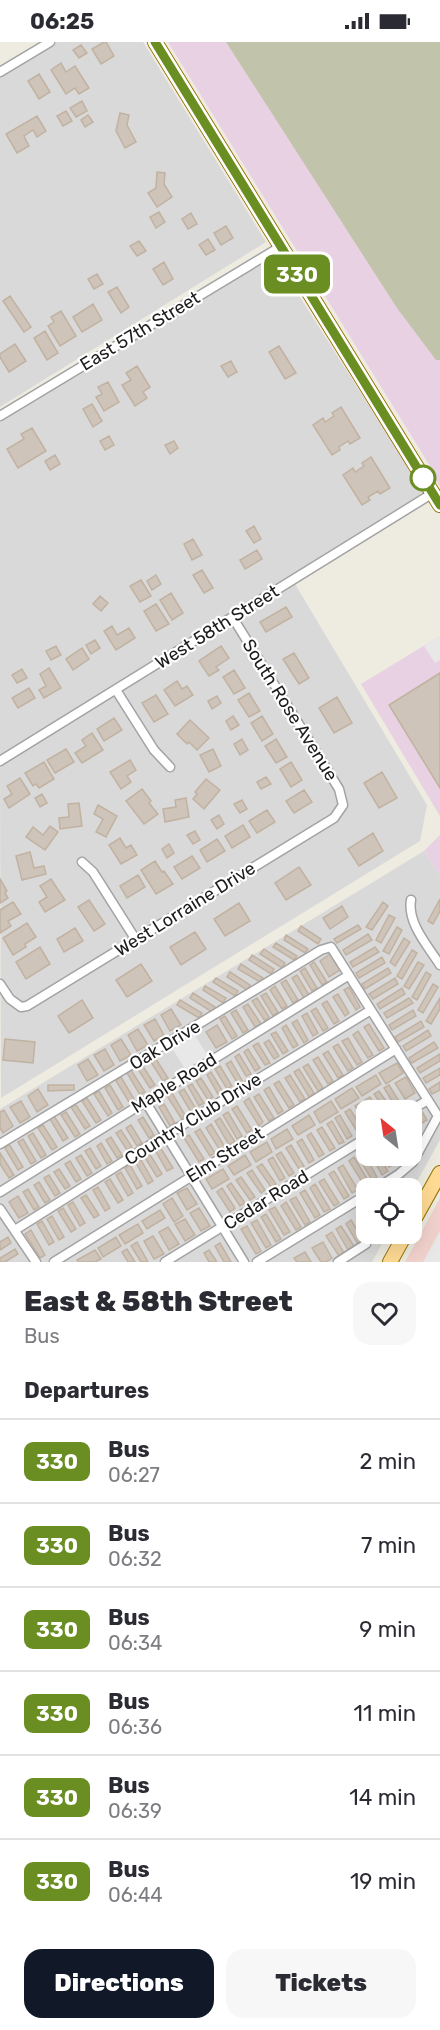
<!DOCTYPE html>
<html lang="en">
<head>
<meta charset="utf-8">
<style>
  body { margin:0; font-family:Rubik,sans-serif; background:#f7f7f7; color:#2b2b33; height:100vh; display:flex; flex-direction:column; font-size:22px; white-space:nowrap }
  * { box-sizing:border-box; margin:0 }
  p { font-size:20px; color:#7c7c81 }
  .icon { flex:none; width:33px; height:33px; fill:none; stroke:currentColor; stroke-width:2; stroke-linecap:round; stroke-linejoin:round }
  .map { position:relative; height:1220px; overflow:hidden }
  .details { display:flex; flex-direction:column; background:#fff; flex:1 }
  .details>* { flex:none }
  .badge { padding:0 12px; border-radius:9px; font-size:21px; line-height:39px }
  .needle { width:39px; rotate:330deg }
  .fabs { position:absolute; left:356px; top:1058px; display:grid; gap:12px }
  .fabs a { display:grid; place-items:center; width:66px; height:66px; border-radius:12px; background:#fff; box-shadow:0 6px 24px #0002; font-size:30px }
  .map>.badge { position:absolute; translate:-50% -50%; box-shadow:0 0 0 3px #fff }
  h2 { padding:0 24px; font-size:22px; line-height:54px }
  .round { display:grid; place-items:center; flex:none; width:63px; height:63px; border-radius:18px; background:#f7f7f7 }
  .overview { display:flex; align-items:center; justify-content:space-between; height:102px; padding:0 24px }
  h1 { font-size:28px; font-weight:800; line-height:45px }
  .primary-button { display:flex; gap:12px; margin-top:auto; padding:12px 24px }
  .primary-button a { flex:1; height:69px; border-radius:18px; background:#111827; color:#fff; font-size:24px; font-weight:800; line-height:69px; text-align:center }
  .primary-button a+a { background:#f7f7f7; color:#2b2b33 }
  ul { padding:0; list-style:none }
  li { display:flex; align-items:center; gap:18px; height:84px; padding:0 24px; border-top:2px solid #e1e1e2 }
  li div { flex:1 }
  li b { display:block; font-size:22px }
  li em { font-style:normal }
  li .badge { min-width:66px; font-weight:700; text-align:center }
  .status { display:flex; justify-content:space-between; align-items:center; height:42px; padding:0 30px; background:#fff; direction:ltr }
  .status svg { height:16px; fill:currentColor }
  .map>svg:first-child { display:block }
  .residential { fill:#dad9d9; fill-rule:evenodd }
  .commercial { fill:#f2d2cd }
  .industrial { fill:#e8d1e2 }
  .construction { fill:#c1c4ab }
  .parking { fill:#e8e8e8 }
  .building { fill:#cec4b9; stroke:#c1b2a1; stroke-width:1.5 }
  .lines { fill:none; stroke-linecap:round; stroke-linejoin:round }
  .minor-casing { stroke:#a3a3a3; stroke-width:11 }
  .primary-casing { stroke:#937100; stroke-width:16 }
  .minor { stroke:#fff; stroke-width:8 }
  .primary { stroke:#ffdb94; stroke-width:14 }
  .line-casing { stroke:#fff; stroke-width:14 }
  .line { stroke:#6b8e23; stroke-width:9 }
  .stop-dot { fill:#fff; stroke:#6b8e23; stroke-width:3 }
  .labels { text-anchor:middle; stroke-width:4.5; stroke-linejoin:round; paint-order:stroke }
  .street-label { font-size:18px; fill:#1c1c1c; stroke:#fff }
</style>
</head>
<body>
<div class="status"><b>06:25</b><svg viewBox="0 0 49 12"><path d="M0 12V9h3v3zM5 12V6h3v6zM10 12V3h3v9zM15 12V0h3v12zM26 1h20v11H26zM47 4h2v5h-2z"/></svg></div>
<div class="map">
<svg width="440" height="1220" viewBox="0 0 440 1220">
  <rect width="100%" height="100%" fill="#eeebe0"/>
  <path class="residential" d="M57,0H143L266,200L0,365V35Z
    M273,213L424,450L0,713V380Z
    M295,542L427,763L420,799L1,1056L0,724Z
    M424,809L440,835V1098L411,1150V1146H366V1191H388L372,1220H0V1067ZM366,1068H411V1113H366Z"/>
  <path class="commercial" d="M440,1156V1220H405Z"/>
  <path class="industrial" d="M168,0H440V445L429,426L430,424Z
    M440,594V774L361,642Z
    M440,793V835L424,809Z"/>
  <path class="construction" d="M226,0H440V318H436L397,266Z"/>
  <path class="parking" d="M440,594V618L435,621L424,604Z
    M194,992L208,1014L185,1027L172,1006Z
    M440,1189V1220H423Z"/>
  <path class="building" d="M104,0H106L114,14L101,22L92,7Z
    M81,3L87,11L79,16L73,8Z
    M61,21L66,30L75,24L89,46L79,52L75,46L66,52L51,28Z
    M39,32L50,50L39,57L28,39Z
    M82,59L87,69L76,75L70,66Z
    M66,69L72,79L63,84L57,74Z
    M120,71L129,73L127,83L136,100L125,106L116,89Z
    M88,73L93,80L85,85L81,78Z
    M37,74L46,89L37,95L33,88L24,94L29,104L17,111L6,92Z
    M157,130L165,131L164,142L172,155L157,165L148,151L156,146Z
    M159,170L165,180L156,186L150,175Z
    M191,171L197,182L188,187L182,177Z
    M226,184L233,196L221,203L214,191Z
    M208,197L215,208L206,213L199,203Z
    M139,199L146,209L137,214L130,204Z
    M164,220L173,237L163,243L153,227Z
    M97,232L103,242L94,247L88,237Z
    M117,245L129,265L121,271L108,250Z
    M10,254L31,285L24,290L3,259Z
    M93,262L102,278L82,290L73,275Z
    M61,269L76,294L60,304L48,284L54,280L51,275Z
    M45,289L58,311L47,318L34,296Z
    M15,302L26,319L9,330L0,315V312Z
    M279,304L296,331L285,337L269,310Z
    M231,319L237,330L228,335L221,324Z
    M137,324L150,345L143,350L147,356L135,364L122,343L131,338L126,331Z
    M108,340L119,360L104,369L96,355L102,352L98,345Z
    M92,362L102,379L93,385L83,367Z
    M341,365L360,396L350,402L348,399L339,405L340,408L332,413L313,383L323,376L325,380L334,374L332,371Z
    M32,386L46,409L18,426L7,407L24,397L21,392Z
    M109,394L114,403L105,408L100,399Z
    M174,399L178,406L170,412L165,403Z
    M55,413L60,422L50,428L45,419Z
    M371,415L390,446L380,452L378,449L368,455L370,458L362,463L343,433L353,426L355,430L364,424L362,421Z
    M254,484L261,497L254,501L246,489Z
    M193,497L202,513L192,518L184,502Z
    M257,508L262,517L245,527L240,518Z
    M202,528L213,546L204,551L193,533Z
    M156,533L161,542L152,548L147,539Z
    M141,538L151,554L140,560L130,544Z
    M171,551L183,571L172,578L160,558Z
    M100,554L108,561L101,569L93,562Z
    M156,562L169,582L156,589L144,569Z
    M286,565L292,575L266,590L260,580Z
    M112,584L117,593L129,586L135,596L116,608L104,589Z
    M95,598L100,606L91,612L86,603Z
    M56,604L61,613L51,618L46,609Z
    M221,604L229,616L216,625L219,628L209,634L199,619Z
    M82,606L89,617L73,628L66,617Z
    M294,611L309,636L299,642L283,617Z
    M49,626L61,646L44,656L39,648L46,644L40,632Z
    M22,627L27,636L17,641L12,633Z
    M234,628L245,646L234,652L223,635Z
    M440,631V746L389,663Z
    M177,639L182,647L187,644L193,653L175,664L164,648Z
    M29,646L35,656L18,666L12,656Z
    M249,651L260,669L249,675L238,658Z
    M156,653L168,672L154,680L142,661Z
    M217,654L221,661L212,667L208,659Z
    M337,655L352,681L334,691L319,666Z
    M233,674L239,683L231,688L226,679Z
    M262,674L273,692L262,699L251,681Z
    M114,676L122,688L104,699L97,687Z
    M190,678L209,696L197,708L189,700L187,702L177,692Z
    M92,691L103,708L82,721L75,711L86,704L82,698Z
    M242,697L248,708L240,713L234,702Z
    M276,697L287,715L276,721L265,704Z
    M66,707L74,720L55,731L47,718Z
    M213,707L221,724L209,730L200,713Z
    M130,718L136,728L127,734L131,740L121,747L110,730Z
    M44,720L54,737L39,746L36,742L33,744L25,731Z
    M291,720L302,738L291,745L280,727Z
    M382,730L397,756L379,766L364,741Z
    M266,735L271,742L261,747L257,740Z
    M20,736L30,752L9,766L4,757L12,752L7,744Z
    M206,737L220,748L204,767L193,757L197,752L195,750Z
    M142,747L151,759L149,761L158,772L144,782L126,759Z
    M304,748L312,760L294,771L286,759Z
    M42,752L47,761L40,765L35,756Z
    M186,756L189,775L165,780L163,767L176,765L175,758Z
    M242,758L247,767L240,771L234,762Z
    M79,761L82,784L60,787L59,776L69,775L68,762Z
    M98,763L117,774L106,795L96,790L103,777L94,772Z
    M267,768L275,780L257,791L249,779Z
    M219,773L224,782L217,787L211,778Z
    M243,783L250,795L232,806L225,794Z
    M50,784L58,790L45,808L26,795L33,785L43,793Z
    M195,789L200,798L193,802L187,793Z
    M373,791L383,809L359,824L348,807Z
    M120,796L126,806L131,803L137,813L121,822L109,803Z
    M217,797L225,809L207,820L200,808Z
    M169,802L174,811L167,816L162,807Z
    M30,810L34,826L44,824L46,832L22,838L16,814Z
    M192,814L200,826L182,837L174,825Z
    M155,819L162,830L164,829L173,842L156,852L141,828Z
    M299,825L311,843L286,858L275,841Z
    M138,833L145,845L127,856L120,844Z
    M0,837L7,849L5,851L8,856L0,861Z
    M51,837L65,858L45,870L39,860L47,855L40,844Z
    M440,857V869L433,882L428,879Z
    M89,858L105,882L94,889L78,865Z
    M13,860L21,872L8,879L11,884L0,891V868Z
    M383,860L388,864L372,888L366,885Z
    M239,861L250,879L225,894L214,877Z
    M342,864L348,875L330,887L323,876Z
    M389,873L395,876L381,901L376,898Z
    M27,881L36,895L25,902L26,905L13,913L3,896Z
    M358,883L361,887L337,901L334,897Z
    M301,884L321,897L318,902L298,889Z
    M397,885L402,888L389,912L383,909Z
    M75,886L83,899L64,910L57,897Z
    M195,890L206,907L181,923L170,905Z
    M368,892L372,898L346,913L343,908Z
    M286,893L308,907L305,911L284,898Z
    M404,896L410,900L395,924L390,920Z
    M276,901L297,914L294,918L273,905Z
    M40,905L50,922L26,937L16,920Z
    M375,905L379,910L353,925L350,920Z
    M264,907L285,921L282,926L260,912Z
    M412,908L417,911L402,937L397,934Z
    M330,912L340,928L329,935L320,919Z
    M252,913L274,927L271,932L249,918Z
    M382,915L385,921L359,936L356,931Z
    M314,920L327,940L322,943L310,923Z
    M418,920L424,923L409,947L404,944Z
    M141,922L152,939L127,955L116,938Z
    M241,922L263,936L260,940L238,927Z
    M305,926L317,946L312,949L300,929Z
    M388,926L391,931L365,947L362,942Z
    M230,930L250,943L247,948L227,935Z
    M426,930L431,933L417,958L412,955Z
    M297,933L309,953L304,956L292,936Z
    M216,936L238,949L235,954L213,940Z
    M395,936L398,942L373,957L369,952Z
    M286,938L298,958L293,961L281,941Z
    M433,942L438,945L423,971L418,968Z
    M205,944L226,956L223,961L203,948Z
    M275,944L287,964L282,967L270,948Z
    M349,945L360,965L356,968L344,948Z
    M402,946L405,952L380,967L377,962Z
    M193,951L215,965L212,970L190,956Z
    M266,951L278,970L273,974L261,954Z
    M338,952L349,971L345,974L333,955Z
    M257,956L269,975L265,979L252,959Z
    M409,956L413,961L387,976L384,971Z
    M440,956V967L431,982L426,979Z
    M82,958L93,976L69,991L58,974Z
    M180,958L202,971L199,976L177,963Z
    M327,959L339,979L334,982L322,962Z
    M248,962L261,982L255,985L243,965Z
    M316,966L328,986L323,989L311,969Z
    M171,967L181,983L170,989L161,973Z
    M236,968L248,988L243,991L231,971Z
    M413,968L416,974L392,988L389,983Z
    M307,971L318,991L313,994L302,974Z
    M225,974L237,994L232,997L220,977Z
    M155,977L164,993L154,999L144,983Z
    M297,978L308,998L304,1001L292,981Z
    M421,979L424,985L398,1000L395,995Z
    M369,982L384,1006L379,1009L364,985Z
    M217,983L227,1000L216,1006L206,990Z
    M286,983L298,1003L293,1006L282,986Z
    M138,987L148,1003L137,1009L128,993Z
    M428,988L431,994L406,1009L403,1004Z
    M358,989L373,1013L368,1016L353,993Z
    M276,990L288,1009L283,1012L271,992Z
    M348,996L362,1020L357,1023L342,999Z
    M5,997L35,1000L33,1021L3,1018Z
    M121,997L131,1013L120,1019L111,1003Z
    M269,998L279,1014L274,1017L264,1001Z
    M434,1000L438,1006L412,1021L409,1016Z
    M258,1001L270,1021L265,1023L253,1004Z
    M338,1002L353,1026L348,1029L333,1005Z
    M105,1007L114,1023L104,1029L94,1013Z
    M248,1007L260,1026L255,1029L244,1010Z
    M328,1009L343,1033L338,1036L323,1012Z
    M239,1012L251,1032L246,1034L235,1015Z
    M440,1012V1019L420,1031L417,1026Z
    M154,1014L168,1036L163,1039L149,1017Z
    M318,1015L333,1039L328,1042L313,1018Z
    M88,1017L98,1033L87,1039L78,1023Z
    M231,1019L243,1040L238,1042L226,1022Z
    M141,1021L155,1043L150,1046L136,1024Z
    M397,1021L403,1031L386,1042L379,1031Z
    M308,1022L323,1046L318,1049L303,1025Z
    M220,1024L232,1044L227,1047L215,1027Z
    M440,1026V1033L426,1041L423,1036Z
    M299,1027L314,1051L309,1055L294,1030Z
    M131,1028L145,1050L140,1053L127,1031Z
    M211,1030L223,1050L218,1052L207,1033Z
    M290,1033L305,1057L300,1060L285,1036Z
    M376,1033L381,1042L362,1054L356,1045Z
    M121,1035L134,1057L129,1060L116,1039Z
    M406,1035L415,1051L405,1057L395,1041Z
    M201,1036L213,1055L208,1058L196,1039Z
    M279,1039L294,1063L289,1066L274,1042Z
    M440,1040V1048L432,1052L429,1047Z
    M192,1042L204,1061L199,1064L188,1044Z
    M48,1043H74V1048L48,1049Z
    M110,1043L123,1065L118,1068L105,1046Z
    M389,1043L402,1064L397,1067L384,1046Z
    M269,1045L283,1069L278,1072L264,1048Z
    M352,1046L359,1056L341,1067L335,1057Z
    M38,1047L48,1063L37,1070L28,1054Z
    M184,1047L196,1067L191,1070L179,1050Z
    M99,1049L112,1071L108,1074L94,1052Z
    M379,1049L392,1068H385L374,1052Z
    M172,1051L185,1073L181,1076L167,1054Z
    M259,1052L274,1076L269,1079L254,1055Z
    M370,1055L378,1068H371L365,1058Z
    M87,1056L101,1078L96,1081L82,1059Z
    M249,1056L263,1080L259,1084L244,1060Z
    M21,1059L30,1075L20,1081L10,1065Z
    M331,1059L338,1070L320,1081L314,1070Z
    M360,1061L366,1071V1082L355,1064Z
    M164,1062L175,1081L170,1084L159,1065Z
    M76,1063L90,1084L85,1087L71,1065Z
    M237,1064L252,1088L247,1091L232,1067Z
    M350,1067L363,1088L358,1091L345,1070Z
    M4,1068L13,1084L3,1091L0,1086V1070Z
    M421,1068L427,1078L411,1088V1074Z
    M66,1070L80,1092L75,1095L61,1073Z
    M228,1070L242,1094L237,1097L223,1073Z
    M309,1073L315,1083L298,1093L292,1084Z
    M340,1073L352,1094L347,1097L335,1076Z
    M54,1074L68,1096L63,1099L50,1077Z
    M143,1075L154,1093L149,1096L138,1078Z
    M220,1076L235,1100L229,1103L215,1079Z
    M332,1079L344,1100L339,1102L327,1082Z
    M211,1082L226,1107L221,1110L206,1086Z
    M43,1083L57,1105L52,1108L38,1086Z
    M131,1083L142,1101L137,1104L126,1086Z
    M322,1085L335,1106L330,1109L317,1088Z
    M200,1087L215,1111L210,1114L195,1090Z
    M287,1087L293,1097L276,1107L271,1097Z
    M121,1088L132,1105L127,1108L116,1091Z
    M33,1091L46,1113L41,1116L28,1094Z
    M311,1091L324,1112L319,1115L307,1094Z
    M189,1093L204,1117L199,1120L184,1096Z
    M111,1095L122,1113L117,1116L106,1098Z
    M23,1097L36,1119L31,1122L18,1100Z
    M302,1097L314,1118L309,1121L297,1100Z
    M267,1100L272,1110L256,1120L250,1110Z
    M101,1101L112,1119L107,1122L97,1104Z
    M9,1102L23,1125L18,1128L5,1106Z
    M291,1103L304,1124L299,1127L286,1106Z
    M160,1105L173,1126L167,1129L155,1108Z
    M90,1106L101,1124L96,1127L85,1109Z
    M281,1110L294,1131L289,1134L276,1113Z
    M363,1110L377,1135L372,1138L357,1113Z
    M0,1111L14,1133L9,1136L0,1122Z
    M149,1111L162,1132L157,1135L144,1114Z
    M81,1113L92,1131L87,1134L76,1116Z
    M245,1113L251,1123L234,1133L228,1124Z
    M371,1113H378L388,1129L382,1133Z
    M382,1113H396L400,1119L389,1125Z
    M273,1115L285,1136L280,1139L268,1118Z
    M354,1115L369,1140L364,1143L349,1119Z
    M141,1118L153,1139L148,1142L136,1121Z
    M70,1119L81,1137L76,1140L65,1122Z
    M262,1122L276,1142L271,1145L257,1125Z
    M130,1123L142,1144L137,1147L125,1126Z
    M343,1123L358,1148L352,1151L338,1126Z
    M59,1127L70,1144L65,1147L54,1130Z
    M223,1127L229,1137L212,1147L206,1137Z
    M252,1128L265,1148L261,1151L247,1131Z
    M334,1129L349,1154L344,1157L329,1132Z
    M121,1130L133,1151L128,1154L116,1133Z
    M49,1133L60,1151L55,1154L44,1136Z
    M241,1135L255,1155L250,1158L236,1138Z
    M110,1137L123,1158L118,1161L105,1140Z
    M324,1137L339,1161L334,1164L319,1140Z
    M39,1140L50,1158L45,1161L34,1143Z
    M231,1141L245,1161L240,1164L227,1144Z
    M315,1142L330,1167L324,1170L310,1146Z
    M98,1145L110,1166L105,1169L93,1148Z
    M187,1146L197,1162L187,1168L177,1151Z
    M222,1146L235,1166L230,1170L217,1150Z
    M28,1147L39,1165L34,1168L23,1150Z
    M305,1148L320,1173L315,1176L300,1151Z
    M86,1153L99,1173L94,1176L81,1156Z
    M18,1154L28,1171L19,1176L9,1160Z
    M296,1155L310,1180L305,1183L290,1158Z
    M172,1156L183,1174L174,1180L163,1162Z
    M73,1160L85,1181L80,1184L68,1163Z
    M286,1160L301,1185L296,1188L281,1164Z
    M275,1165L290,1190L284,1193L269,1168Z
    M63,1166L76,1187L71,1190L58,1169Z
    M199,1166L210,1184L201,1189L190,1171Z
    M160,1168L165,1176L147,1187L142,1179Z
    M266,1172L281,1197L276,1200L261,1175Z
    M52,1174L64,1195L59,1198L47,1177Z
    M363,1174L366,1179V1191H373L377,1196L371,1200L358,1177Z
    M185,1177L195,1193L185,1199L175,1182Z
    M257,1178L271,1203L266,1206L251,1181Z
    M351,1178L364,1199L358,1202L346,1182Z
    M42,1179L54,1200L49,1203L37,1182Z
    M138,1182L143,1191L125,1202L119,1193Z
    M247,1184L261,1209L256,1212L241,1187Z
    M341,1184L354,1204L348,1208L336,1187Z
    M168,1185L179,1202L169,1208L159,1190Z
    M31,1188L45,1213L40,1216L25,1192Z
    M332,1190L344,1211L339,1214L326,1194Z
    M153,1194L164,1212L154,1217L144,1199Z
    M8,1195L11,1201L0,1208V1200Z
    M116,1195L121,1204L103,1215L98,1206Z
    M137,1200L148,1220H141L131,1204Z
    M323,1200L332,1216L326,1220H321L312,1206Z
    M220,1201L231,1220H224L215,1204Z
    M15,1207L18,1212L5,1220H0V1216Z
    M127,1207L135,1220H128L122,1210Z
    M95,1208L101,1217L95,1220H78L77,1218Z
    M209,1208L217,1220H209L204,1211Z
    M305,1210L311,1220H297L294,1216Z"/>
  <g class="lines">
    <defs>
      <path id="minor" d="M0,30L50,0
        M0,374L280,205
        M116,648L154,708L170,725
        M0,719L433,451
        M82,820L93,830L136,898
        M411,858C407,881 428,904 440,923
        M0,942L10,957L21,965L27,964L334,776L343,763L339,747L233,576
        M145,1059L244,1220
        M411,1068L428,1058
        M0,1102L321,908L331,905L438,1074L413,1120L399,1132L377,1146
        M0,1150L349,933
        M0,1167L36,1220
        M15,1188L166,1093L371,968
        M54,1220L396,1007
        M165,1220L366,1096
        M257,1220L366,1153
        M338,1220L366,1202"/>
      <path id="primary" d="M155,0L440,463
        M411,1183L440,1131
        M390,1220L406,1191"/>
    </defs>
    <use href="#minor" class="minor-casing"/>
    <use href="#primary" class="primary-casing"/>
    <use href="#minor" class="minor"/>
    <use href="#primary" class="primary"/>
  </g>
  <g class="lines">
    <defs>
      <path id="line" d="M155,0L440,463"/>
    </defs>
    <use href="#line" class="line-casing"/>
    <use href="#line" class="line"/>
  </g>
  <circle class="stop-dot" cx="423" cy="436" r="12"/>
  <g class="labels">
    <g class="street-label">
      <text transform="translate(140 289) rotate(-31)" y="6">East 57th Street</text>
      <text transform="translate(217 585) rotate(-32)" y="6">West 58th Street</text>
      <text transform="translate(290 668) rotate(58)" y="6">South Rose Avenue</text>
      <text transform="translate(185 867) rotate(-32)" y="6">West Lorraine Drive</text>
      <text transform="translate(165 1003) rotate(-31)" y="6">Oak Drive</text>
      <text transform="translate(174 1041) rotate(-32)" y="6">Maple Road</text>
      <text transform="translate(193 1077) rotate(-32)" y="6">Country Club Drive</text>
      <text transform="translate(225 1113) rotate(-32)" y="6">Elm Street</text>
      <text transform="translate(266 1158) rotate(-32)" y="6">Cedar Road</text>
    </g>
  </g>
</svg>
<div class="fabs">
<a><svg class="needle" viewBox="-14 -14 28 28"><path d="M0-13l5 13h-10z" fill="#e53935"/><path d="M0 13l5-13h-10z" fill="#7c7c81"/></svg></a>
<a><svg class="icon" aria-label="locate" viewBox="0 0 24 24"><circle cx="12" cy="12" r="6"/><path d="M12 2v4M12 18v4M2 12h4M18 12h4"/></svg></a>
</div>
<b class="badge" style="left:297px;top:232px;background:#6b8e23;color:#fff">330</b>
</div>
<section class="details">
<div class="overview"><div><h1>East &amp; 58th Street</h1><p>Bus</p></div><a class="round"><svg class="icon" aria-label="heart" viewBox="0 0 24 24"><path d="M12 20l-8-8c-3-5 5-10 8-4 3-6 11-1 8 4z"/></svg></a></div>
<h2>Departures</h2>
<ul>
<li><span class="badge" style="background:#6b8e23;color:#fff">330</span><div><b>Bus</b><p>06:27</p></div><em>2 min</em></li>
<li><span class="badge" style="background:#6b8e23;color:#fff">330</span><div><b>Bus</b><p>06:32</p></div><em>7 min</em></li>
<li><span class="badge" style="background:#6b8e23;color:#fff">330</span><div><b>Bus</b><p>06:34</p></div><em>9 min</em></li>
<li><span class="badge" style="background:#6b8e23;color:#fff">330</span><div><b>Bus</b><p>06:36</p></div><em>11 min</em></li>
<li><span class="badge" style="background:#6b8e23;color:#fff">330</span><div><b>Bus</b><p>06:39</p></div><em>14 min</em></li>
<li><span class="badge" style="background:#6b8e23;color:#fff">330</span><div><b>Bus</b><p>06:44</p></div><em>19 min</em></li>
</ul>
<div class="primary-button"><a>Directions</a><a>Tickets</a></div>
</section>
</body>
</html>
